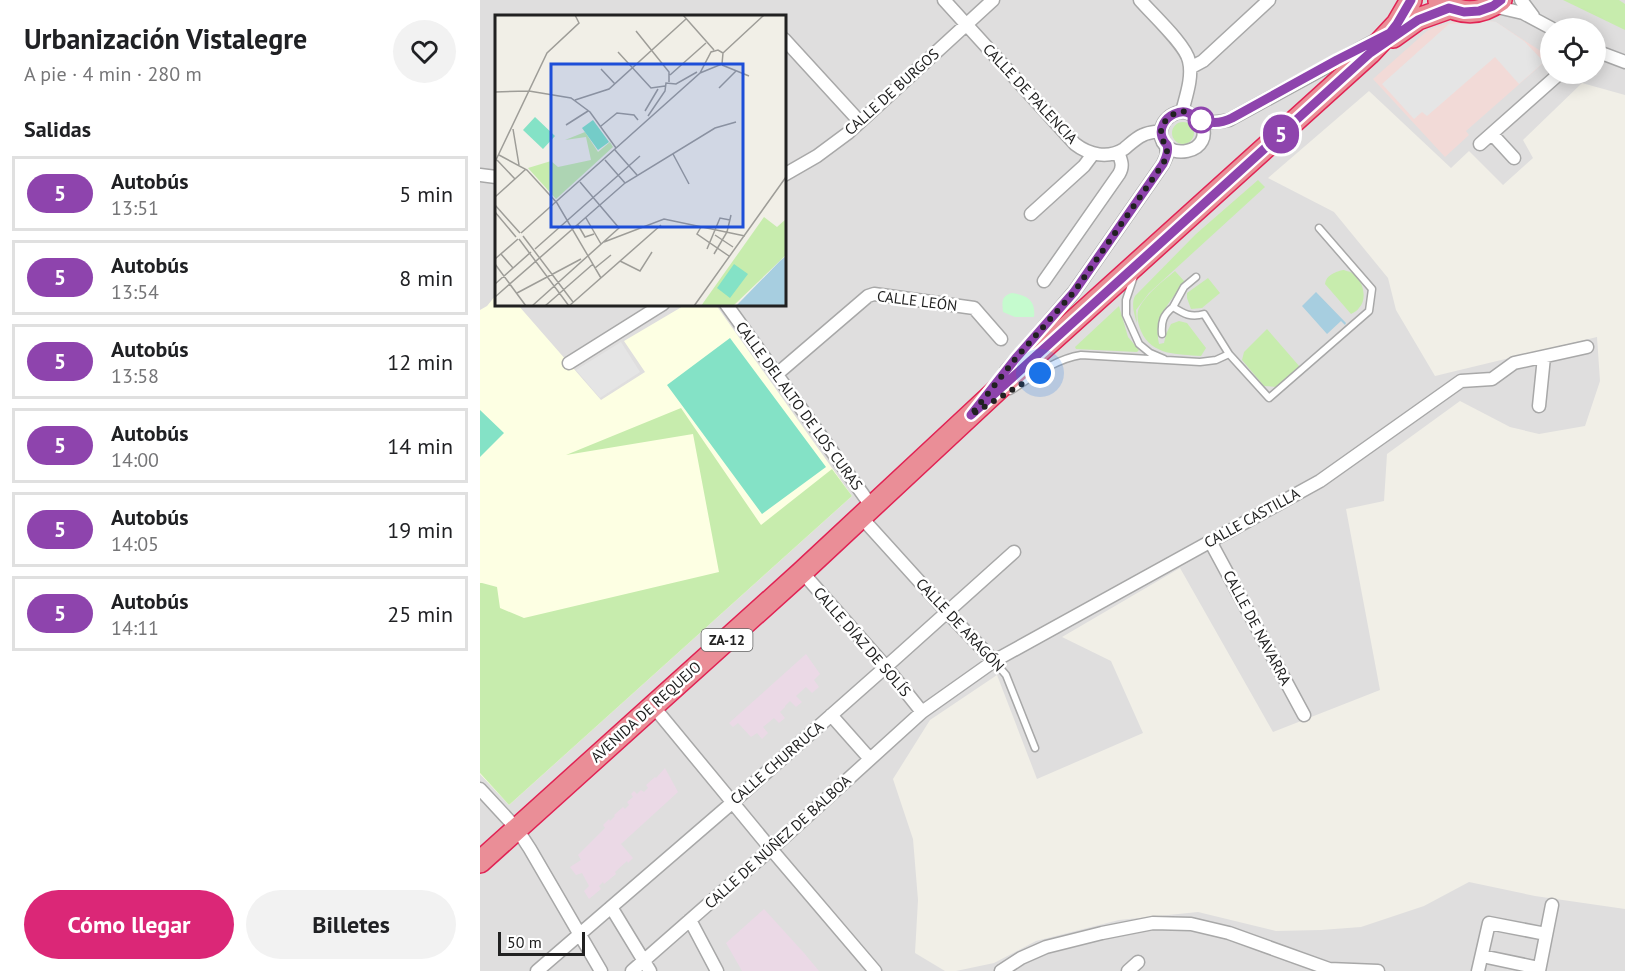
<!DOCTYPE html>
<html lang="es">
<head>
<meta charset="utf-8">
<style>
  body { margin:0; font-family:"PT Sans",sans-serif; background:#f2f2f2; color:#202124; height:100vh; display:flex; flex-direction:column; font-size:22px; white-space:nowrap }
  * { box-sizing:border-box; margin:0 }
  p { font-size:20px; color:#757577 }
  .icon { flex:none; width:33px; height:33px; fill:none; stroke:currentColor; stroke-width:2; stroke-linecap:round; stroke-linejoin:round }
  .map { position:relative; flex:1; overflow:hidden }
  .drawer { display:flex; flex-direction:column; background:#fff; width:480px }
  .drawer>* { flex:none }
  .badge { padding:0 12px; border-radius:20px; font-size:21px; line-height:39px }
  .controls { position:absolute; left:1060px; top:18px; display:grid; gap:12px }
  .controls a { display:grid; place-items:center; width:66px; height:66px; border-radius:50%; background:#fff; box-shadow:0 3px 15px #0003; font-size:30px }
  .scale { position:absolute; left:18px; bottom:15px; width:87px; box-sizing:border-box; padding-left:6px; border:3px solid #212121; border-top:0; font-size:16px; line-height:21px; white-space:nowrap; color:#212121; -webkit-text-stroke:4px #fff; paint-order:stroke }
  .you { position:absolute; width:30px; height:30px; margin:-15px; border:4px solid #fff; border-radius:50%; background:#1a73e8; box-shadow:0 0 0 9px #1a73e833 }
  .map>.badge { position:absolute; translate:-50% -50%; box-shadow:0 0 0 3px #fff }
  h2 { padding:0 24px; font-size:22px; line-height:54px }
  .round { display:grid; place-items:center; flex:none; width:63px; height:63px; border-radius:32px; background:#f2f2f2 }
  .head { display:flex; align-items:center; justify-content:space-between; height:102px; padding:0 24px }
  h1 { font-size:28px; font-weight:700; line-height:45px }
  .button { display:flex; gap:12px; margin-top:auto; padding:12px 24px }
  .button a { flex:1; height:69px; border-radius:36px; background:#db2777; color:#fff; font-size:24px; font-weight:700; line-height:69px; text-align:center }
  .button a+a { background:#f2f2f2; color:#202124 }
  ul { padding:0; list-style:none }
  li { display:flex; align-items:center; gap:18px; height:75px; margin:0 12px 9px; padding:0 12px; border:3px solid #e0e0e0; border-radius:0px }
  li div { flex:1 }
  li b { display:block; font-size:22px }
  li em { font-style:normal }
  li .badge { min-width:66px; font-weight:700; text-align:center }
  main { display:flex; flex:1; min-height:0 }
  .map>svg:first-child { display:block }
  .residential { fill:#dfdede; fill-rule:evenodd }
  .commercial { fill:#f2dad7 }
  .industrial { fill:#ebd9e6 }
  .education { fill:#fdffe3 }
  .grass { fill:#c7ecad }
  .park { fill:#c5fbce }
  .pitch { fill:#84e2c6 }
  .parking { fill:#e5e5e5 }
  .water { fill:#a7cee0 }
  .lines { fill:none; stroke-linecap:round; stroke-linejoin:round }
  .lane-casing { stroke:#a8a8a8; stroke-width:9 }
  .street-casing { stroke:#a8a8a8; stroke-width:15 }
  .highway-casing { stroke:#e12354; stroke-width:24 }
  .lane { stroke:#fff; stroke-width:6 }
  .street { stroke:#fff; stroke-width:12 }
  .highway { stroke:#ea8e97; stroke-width:21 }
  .line-casing { stroke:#fff; stroke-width:14 }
  .line { stroke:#8e44ad; stroke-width:9 }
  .walk { stroke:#212121; stroke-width:6; stroke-dasharray:0 10.8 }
  .stop-dot { fill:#fff; stroke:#8e44ad; stroke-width:3 }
  .labels { text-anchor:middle; stroke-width:5; stroke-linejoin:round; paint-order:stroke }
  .shield { fill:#fff; stroke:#646464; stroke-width:1.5 }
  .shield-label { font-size:14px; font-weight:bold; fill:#212121 }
  .street-label { font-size:15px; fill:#212121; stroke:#fff }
  .inset-road { fill:none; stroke:#9e9d98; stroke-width:1.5 }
  .view { fill:#1d4ed8; fill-opacity:0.15; stroke:#1d4ed8; stroke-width:3 }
  .inset-edge { fill:none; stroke:#212121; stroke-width:3 }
</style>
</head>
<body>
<main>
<section class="drawer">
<div class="head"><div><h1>Urbanización Vistalegre</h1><p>A pie · 4 min · 280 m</p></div><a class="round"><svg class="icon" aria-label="heart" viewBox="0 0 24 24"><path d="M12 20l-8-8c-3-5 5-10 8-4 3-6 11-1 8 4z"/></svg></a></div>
<h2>Salidas</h2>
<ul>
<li><span class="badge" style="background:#8e44ad;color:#fff">5</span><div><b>Autobús</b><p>13:51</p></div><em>5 min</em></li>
<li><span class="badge" style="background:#8e44ad;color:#fff">5</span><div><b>Autobús</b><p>13:54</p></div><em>8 min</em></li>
<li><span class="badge" style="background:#8e44ad;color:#fff">5</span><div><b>Autobús</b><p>13:58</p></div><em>12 min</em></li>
<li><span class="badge" style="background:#8e44ad;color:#fff">5</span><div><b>Autobús</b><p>14:00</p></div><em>14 min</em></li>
<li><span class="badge" style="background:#8e44ad;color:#fff">5</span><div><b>Autobús</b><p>14:05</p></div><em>19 min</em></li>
<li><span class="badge" style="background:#8e44ad;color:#fff">5</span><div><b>Autobús</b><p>14:11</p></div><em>25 min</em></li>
</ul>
<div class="button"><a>Cómo llegar</a><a>Billetes</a></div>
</section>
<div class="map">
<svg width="1145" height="971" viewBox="0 0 1145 971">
  <rect width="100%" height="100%" fill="#f1efe7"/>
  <path class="residential" d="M0,0H1145V95L1102,83L1043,140L1053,158L1023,185L989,151L971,168L889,91L788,178L854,212L908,278L916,310L955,376L1117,337L1120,381L1105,426L1059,434L1030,427L980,401L907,454L904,501L866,509L900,690L793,732L700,568L582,637L631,661L663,733L557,779L517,675L450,720L413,779L433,839L438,900L435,953L465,971H0ZM16,16H304V304H16ZM1071,28H1116V74H1071Z
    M989,882L1055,896L1145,909V971H476L514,963L556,941L639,920L718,912L796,931L841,930L881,927L944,906Z"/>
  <path class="commercial" d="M1002,20L1016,22L1070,57L986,131L989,135L965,157L893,79L947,31L953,28L976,21Z"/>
  <path class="industrial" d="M326,654L340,674L334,680L339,687L332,693L326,687L316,696L322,702L316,707L310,701L305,706V707L300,712L305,718L299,723L294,718L283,727L288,733L282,739L277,733L271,737L258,723L253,727L249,723Z
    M185,768L198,792L141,844L153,858L148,863L147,861L135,872L136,874L124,884L123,882L119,886L121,889L109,899L104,891L109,886L102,873L96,875L90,867L101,860L98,855L125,828L123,825L129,819L130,821L135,816L134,815L143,807L145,809L149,805L147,802L153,797L151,794L154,791L157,794L161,790L164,792L168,788L166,785L175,777L176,778Z
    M284,909L324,953L339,971H262L246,943Z"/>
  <path class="education" d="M16,295V304L38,305L121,400L165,372L144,341L205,305H236L372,496L29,805L0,774V310L7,306Z"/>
  <path class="grass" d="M1083,0H1139L1145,4V30Z
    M692 133a11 11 0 1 1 22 0a11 11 0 1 1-22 0Z
    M778,180L785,187L669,293L656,310L657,323C654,314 651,304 655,296L716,234Z
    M863,270C864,270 871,272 872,273C883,279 888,299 879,308C877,311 874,312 871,314L845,284C846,275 855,272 863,270Z
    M695,271L705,282C690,301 673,319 679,344L684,343L686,334L691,324L699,321L707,323L726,348L721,356C698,354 672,356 661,331C658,324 656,315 659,308C667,293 682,282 695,271Z
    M728,278L740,293L722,308L711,309L707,298V293Z
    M639,306L648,337L659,350L657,352L596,349L595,347Z
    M787,329L820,367L797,387L784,386L762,360L764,352Z
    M201,408L281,525L352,469L372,496L29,805L0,773V583H2L17,587L20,608L44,618L239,572L213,434L86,455Z"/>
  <path class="park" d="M532,293C547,295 556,300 554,317H535L523,312C522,302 521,296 532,293Z"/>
  <path class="pitch" d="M250,338L346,467L282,514L187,385Z
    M0,410L24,433L0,457Z"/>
  <path class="parking" d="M1009,21L1016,22L1044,41L1064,62L1039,84L1015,57L947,116L942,112L934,119L902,84L969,24Z
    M141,342L160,372L120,398L96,370Z"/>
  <path class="water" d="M836,292L866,323L865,325L861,321L847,334L822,306Z"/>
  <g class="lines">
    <defs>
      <path id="lane" d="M654,276L646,300V315L659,344L670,353L684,359
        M716,277L704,287L693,307C704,314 711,318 724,314L749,354
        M682,334C681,322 683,315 693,307
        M530,391C552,377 575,359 601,355L720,362L736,360L749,354L789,398L889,311L892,289L839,228
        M514,661L526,675L555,748"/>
      <path id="street" d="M464,0L595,144C609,155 628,159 644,149C650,144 656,138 663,135C669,132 675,132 681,131
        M660,0C672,14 706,45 709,61C713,77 706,96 702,112
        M1041,0L1053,16
        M1013,6L1043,13L1071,28
        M304,39L380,122
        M1116,51L1145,62
        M710,68L723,61L789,0
        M719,119C741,155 678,164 681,131C682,123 688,116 696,113C707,109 712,116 721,120C730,124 741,122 749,120L894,41
        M1012,134L1034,158
        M1000,144L1079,74
        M0,175L16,177
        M304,175L337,156L368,133L513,0
        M551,214L604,166L613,154
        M564,281L639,174C644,166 641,160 638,152
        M246,304L392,507
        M89,363L183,304
        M526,371L594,292L683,164L687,155L686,145
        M297,374L388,296L394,294L494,308L521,339
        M1059,406L1064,357
        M381,517L467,612L514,661
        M730,541L824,715
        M322,572L406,667L442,712
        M173,706L291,849L395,971
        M351,715L390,759
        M0,789L37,829L50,849L121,971
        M131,907L170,971
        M210,920L237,971
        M1002,956L1059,968
        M57,971L253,802L417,657L534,552
        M152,971L291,849L442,712L514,661L840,481L981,381L1012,379L1034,363L1107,347
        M521,971L541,958L566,947L622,933L673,923L711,924L749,933L849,969L898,971
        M648,971L658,962
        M998,971L1009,923L1066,934
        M1059,971L1072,905"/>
      <path id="highway" d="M959,1C980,15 1000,16 1021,0
        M913,37L938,19L969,8
        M0,862L322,572L527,381L890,53L917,24L931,0"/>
    </defs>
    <use href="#lane" class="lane-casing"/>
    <use href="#street" class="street-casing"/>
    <use href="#highway" class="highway-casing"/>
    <use href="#lane" class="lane"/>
    <use href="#street" class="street"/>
    <use href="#highway" class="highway"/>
  </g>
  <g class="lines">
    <defs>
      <path id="line" d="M931,0L917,24L910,33L857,60L752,118C744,122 734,124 724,121C713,118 709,107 694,114C685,118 679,128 682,137C683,140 685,143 687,145C689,151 686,158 683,164L594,292L536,358L491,415L890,53L938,20L969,8L984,12L999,11L1013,6L1021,0"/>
    </defs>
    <use href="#line" class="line-casing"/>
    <use href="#line" class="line"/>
    <path class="walk" d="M560,373L491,415L536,358L594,292L683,164C693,144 681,146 681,132C682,119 696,109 709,112C714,114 717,117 721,120"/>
  </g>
  <circle class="stop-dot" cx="721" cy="120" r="12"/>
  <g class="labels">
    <rect class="shield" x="221.5" y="629" width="51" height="22" rx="4.5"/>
    <g class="shield-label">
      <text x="247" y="645">ZA-12</text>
    </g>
    <g class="street-label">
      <text transform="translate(412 92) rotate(-42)" y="5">CALLE DE BURGOS</text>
      <text transform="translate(550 94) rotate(47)" y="5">CALLE DE PALENCIA</text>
      <text transform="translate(437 301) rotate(7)" y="5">CALLE LEÓN</text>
      <text transform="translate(319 406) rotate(54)" y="5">CALLE DEL ALTO DE LOS CURAS</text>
      <text transform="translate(772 518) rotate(-29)" y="5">CALLE CASTILLA</text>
      <text transform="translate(480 625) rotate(47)" y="5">CALLE DE ARAGÓN</text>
      <text transform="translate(777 628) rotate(62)" y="5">CALLE DE NAVARRA</text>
      <text transform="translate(382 642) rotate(49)" y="5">CALLE DÍAZ DE SOLÍS</text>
      <text transform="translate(166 712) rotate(-42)" y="5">AVENIDA DE REQUEJO</text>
      <text transform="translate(297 763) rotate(-41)" y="5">CALLE CHURRUCA</text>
      <text transform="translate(298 842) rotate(-42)" y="5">CALLE DE NÚÑEZ DE BALBOA</text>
    </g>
  </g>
  <g transform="translate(15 15)">
    <rect width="291" height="291" fill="#f1efe7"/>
    <path d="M90,117L103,137L115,127L118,132L61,184L33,153L56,146L63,152L96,145L91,122L70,125ZM269,202L282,212L291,204V240L238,291H206Z" fill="#c7ecad"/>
    <path d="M40,102L60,121L48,134L28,115ZM98,105L114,127L103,135L87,113ZM239,249L253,259L235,283L222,273Z" fill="#84e2c6"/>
    <path d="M291,241V291H241L285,246Z" fill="#a7cee0"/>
    <path class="inset-road" d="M188,0L219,35M141,16L174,57V67M123,37L156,73L170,71M228,38L269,0M227,50L254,61M106,54L120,69M175,60L211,28M224,73L241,56M0,77L34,76L76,83L95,97L121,133M80,85L114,74L191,4M150,96L163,74M153,101L170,76L171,68L181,69L202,57M71,110L93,96M106,111L122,98L139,100L143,105M18,114L24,150M120,135L142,160M178,139L194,169M4,140L32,155L62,188L106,263M2,145L20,164M110,145L130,168M0,147L52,38L84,8L80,0M0,182L31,154M0,190L25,218M0,197L21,222M91,203L106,229M83,210L90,222L99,219M206,212L202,219L234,241M26,218L205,58L216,37L223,35L228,38L227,49L205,58M220,220L238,232M28,221L78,287M24,224L74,291M109,227L169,204L250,221M40,234L145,141M212,234L225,203L235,205M6,239L18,253M219,239L232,217L236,200M0,244L23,224M125,246L145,256L157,237M0,249L31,291M100,253L116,240M0,269L36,237M22,278L86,244M0,282L130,168L220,113L241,107M37,291L124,213L85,167M50,291L98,249M74,291L166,210M199,291L291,162"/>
    <path class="view" d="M56,49H248V212H56Z"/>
    <rect width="291" height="291" class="inset-edge"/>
  </g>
</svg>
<div class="controls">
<a><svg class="icon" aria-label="locate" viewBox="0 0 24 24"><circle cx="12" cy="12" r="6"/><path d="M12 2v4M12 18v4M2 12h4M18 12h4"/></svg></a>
</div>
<div class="scale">50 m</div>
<div class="you" style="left:560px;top:373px"></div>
<b class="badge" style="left:801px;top:134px;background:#8e44ad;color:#fff">5</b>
</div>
</main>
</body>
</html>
